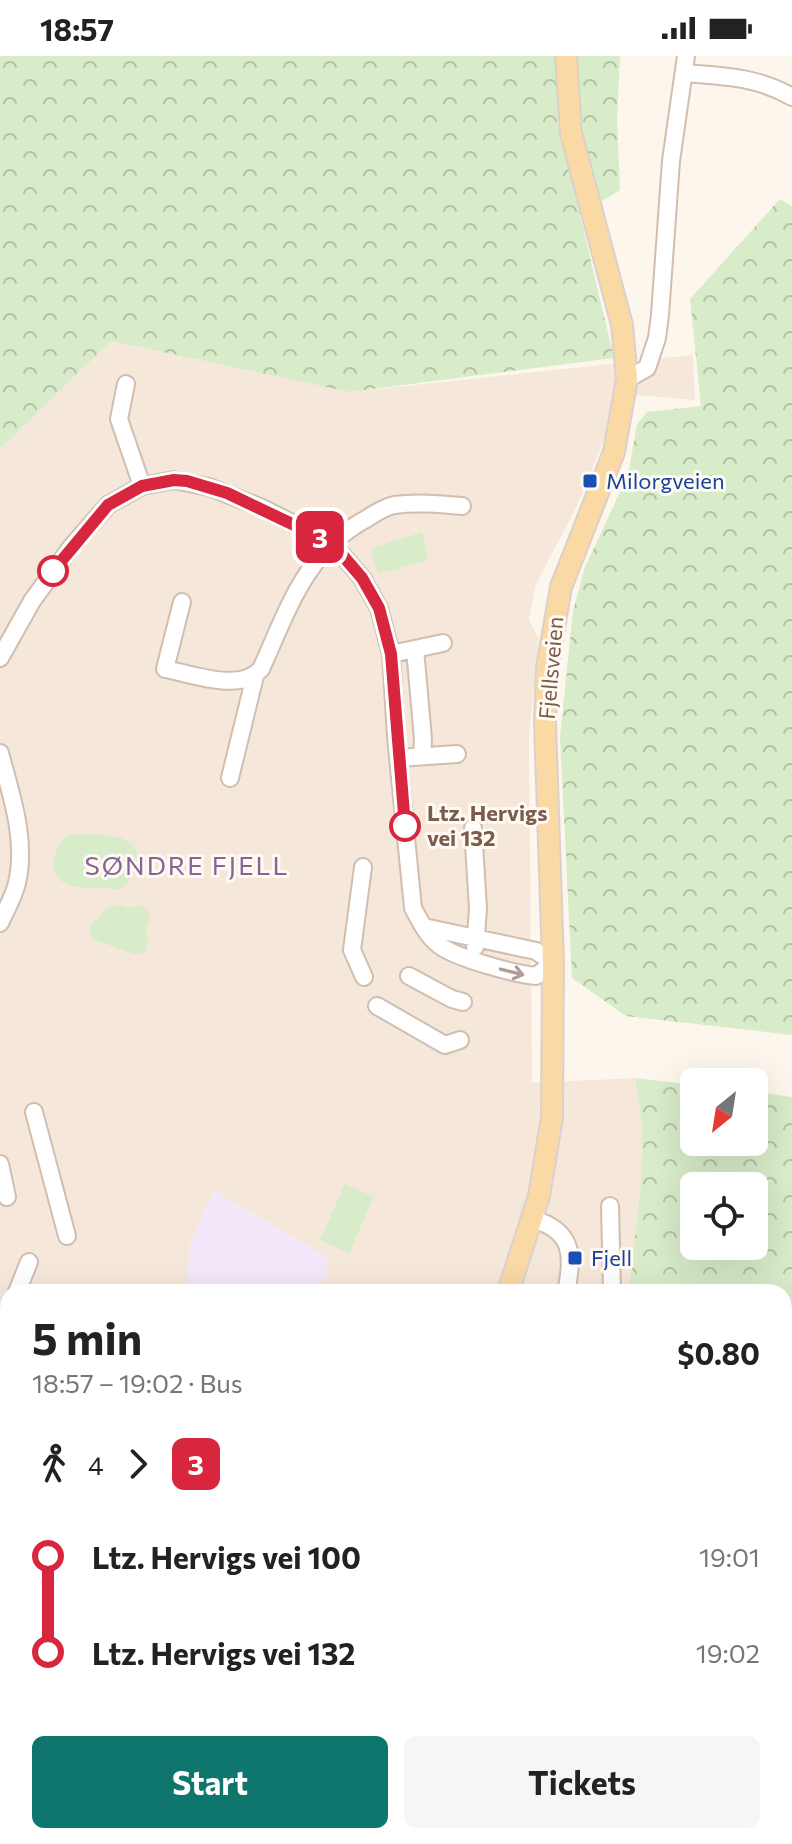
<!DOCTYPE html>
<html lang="en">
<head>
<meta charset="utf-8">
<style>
  body { margin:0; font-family:Commissioner,sans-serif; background:#f6f6f6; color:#222; height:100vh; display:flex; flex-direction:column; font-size:30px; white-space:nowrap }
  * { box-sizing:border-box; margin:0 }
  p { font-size:26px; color:#767676 }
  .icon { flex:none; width:44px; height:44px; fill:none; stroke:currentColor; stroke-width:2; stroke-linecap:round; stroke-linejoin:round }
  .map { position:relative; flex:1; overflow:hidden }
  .sheet { position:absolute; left:0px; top:1228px; width:792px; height:560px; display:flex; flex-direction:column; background:#fff; border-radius:24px 24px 0 0; box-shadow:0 8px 32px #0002 }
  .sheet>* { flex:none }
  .badge { padding:0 16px; border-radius:12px; font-size:28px; line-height:52px }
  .needle { width:52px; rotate:210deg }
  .buttons { position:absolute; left:680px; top:1012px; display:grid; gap:16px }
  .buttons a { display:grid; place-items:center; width:88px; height:88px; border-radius:12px; background:#fff; box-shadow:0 8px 32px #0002; font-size:40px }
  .map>.badge { position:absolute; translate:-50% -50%; box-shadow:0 0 0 4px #fff }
  .legs { display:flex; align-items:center; gap:12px; height:88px; padding:0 32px; font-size:26px }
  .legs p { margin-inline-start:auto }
  .overview { display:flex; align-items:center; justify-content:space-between; height:136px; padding:0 32px }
  h1 { font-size:44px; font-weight:700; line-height:60px }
  .button { display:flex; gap:16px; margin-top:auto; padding:16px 32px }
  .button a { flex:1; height:92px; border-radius:12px; background:#0f766e; color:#fff; font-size:32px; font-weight:700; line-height:92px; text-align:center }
  .button a+a { background:#f6f6f6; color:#222 }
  ul { padding:0 32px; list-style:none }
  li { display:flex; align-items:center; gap:28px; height:96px; font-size:30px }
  li i { display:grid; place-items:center; width:12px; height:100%; margin:0 10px; background:currentColor }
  li i::after { content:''; width:20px; height:20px; margin:-10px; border:6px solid; border-radius:50%; background:#fff }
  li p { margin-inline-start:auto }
  li:first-child i { background:linear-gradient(#0000 50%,currentColor 0) }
  li:last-child i { background:linear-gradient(currentColor 50%,#0000 0) }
  .status { display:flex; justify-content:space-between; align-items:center; height:56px; padding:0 40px; background:#fff; direction:ltr }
  .status svg { height:22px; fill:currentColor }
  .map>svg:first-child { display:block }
  .residential { fill:#f5e8da }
  .education { fill:#f3e8fa }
  .forest { fill:url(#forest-crowns); fill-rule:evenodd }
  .green { fill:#d8ecc9 }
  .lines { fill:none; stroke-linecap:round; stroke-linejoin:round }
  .minor-casing { stroke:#d1beb0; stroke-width:20 }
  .major-casing { stroke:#dad1cd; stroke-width:24 }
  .minor { stroke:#fff; stroke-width:16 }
  .major { stroke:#fbd9a5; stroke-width:20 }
  .oneway { stroke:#af9d94 }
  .line-1-casing { stroke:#fff; stroke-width:18 }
  .line-1 { stroke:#d7263d; stroke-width:12 }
  .transit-dot { fill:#1a4fb4; stroke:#fffaf3; stroke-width:3 }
  .stop-1-dot { fill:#fff; stroke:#d7263d; stroke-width:4 }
  .labels { text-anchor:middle; stroke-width:6; stroke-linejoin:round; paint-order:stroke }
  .transit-label { font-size:22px; fill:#164399; stroke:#fffaf3; text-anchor:start }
  .street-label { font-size:22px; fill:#7a5c4d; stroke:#fffaf3 }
  .stop-label { font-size:22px; font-weight:bold; fill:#7a5c4d; stroke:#fffaf3; text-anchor:start }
  .quarter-label { font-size:26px; letter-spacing:2px; fill:#846695; stroke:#fffaf3 }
</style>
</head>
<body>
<div class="status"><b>18:57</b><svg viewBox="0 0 49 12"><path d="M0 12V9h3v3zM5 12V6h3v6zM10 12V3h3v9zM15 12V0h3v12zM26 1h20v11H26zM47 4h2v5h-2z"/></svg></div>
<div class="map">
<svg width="792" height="1788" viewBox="0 0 792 1788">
  <defs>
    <pattern id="forest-crowns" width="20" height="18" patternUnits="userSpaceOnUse" patternTransform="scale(2)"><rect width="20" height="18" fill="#d8ecc9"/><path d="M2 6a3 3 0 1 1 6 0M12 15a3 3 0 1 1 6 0" fill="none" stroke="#b4c2a5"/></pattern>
  </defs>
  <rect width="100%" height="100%" fill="#fdf6ec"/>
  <path class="residential" d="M111,285L349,336L693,299L695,344L613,337L605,382L575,454L536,528L529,563L539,584L529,680L532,1027L635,1022L642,1070L641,1127L629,1236H8V1405L0,1412V393Z
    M280,1780H533L534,1788H280Z"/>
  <path class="education" d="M214,1134L327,1201L328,1220L318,1229L324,1236H186L190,1188Z
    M784,1439H792V1788H543V1780H784Z
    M0,1640L8,1663V1780H35L36,1788H0Z"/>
  <path class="forest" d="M0,0H620L617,63L620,134L580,159L614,302L349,336L111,285L0,393Z
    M780,143L792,150V979L626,960L572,922L560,681L573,555L585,511L628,419L637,368L647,356L701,350L690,243Z
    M635,1022L694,1029V1086H754V1036L792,1041V1439H784V1236H629L641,1127L642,1070ZM754,1130V1190H694V1130Z"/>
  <path class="green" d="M422,476L428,504L378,518L370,493Z
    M69,778C85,779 106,777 121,782C149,793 138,819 120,833C105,832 83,834 69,829C43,819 53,791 69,778Z
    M119,849L128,852L142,849L150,857L148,867L145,871L149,884L145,896L134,898L92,883L90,871L106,853Z
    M345,1128L374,1141L349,1197L320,1184Z"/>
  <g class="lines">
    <defs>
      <path id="minor" d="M685,17C723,20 758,21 792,41
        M627,323L647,312L657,282L660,259L671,105L686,0
        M126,328L119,363L142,430
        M182,546L165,613C192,618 240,637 261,613C288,554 305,496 366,463C374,458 384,451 394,449C416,446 439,448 462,450
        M415,593L423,683L422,700
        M391,598L443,587
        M0,602L32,545L72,490L108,449L142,430L174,424L209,431L260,451L332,487L362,522L379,552L391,598L396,681L413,852C420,865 427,880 439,889C456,902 514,918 536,920L553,907L536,895L424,871
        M0,697C11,738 27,784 17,827C14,840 6,854 0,867
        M398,702L457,698
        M230,722L255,620
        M473,772L478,853L475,891
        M363,811L352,894L364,921
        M409,920L452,943L463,946
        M377,950L445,989L460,984
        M34,1056L67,1180
        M0,1108L7,1141
        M610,1150L612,1236
        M532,1163C573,1174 574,1199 566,1236
        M17,1236L29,1206
        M2,1270L8,1256
        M0,1332L8,1336
        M174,1780L176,1788
        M214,1780L218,1784L230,1780
        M543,1780V1788"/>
      <path id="major" d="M508,1236L539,1140L552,1061L553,907L545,666L547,612L561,531L614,396L627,323L622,269L571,77L566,0
        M308,1780V1788"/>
    </defs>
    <use href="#minor" class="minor-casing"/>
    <use href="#major" class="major-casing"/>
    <use href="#minor" class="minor"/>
    <use href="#major" class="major"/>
  </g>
  <defs><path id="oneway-shaft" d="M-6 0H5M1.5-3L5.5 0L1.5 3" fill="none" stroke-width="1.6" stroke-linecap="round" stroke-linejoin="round" transform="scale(2)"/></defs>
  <use class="oneway" href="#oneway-shaft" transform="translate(512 916) rotate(14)"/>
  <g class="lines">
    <defs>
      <path id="line-1" d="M53,515L108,449L142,430L174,424L187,425L227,437L332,487L362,522L379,552L391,598L405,770"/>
    </defs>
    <use href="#line-1" class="line-1-casing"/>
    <use href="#line-1" class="line-1"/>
  </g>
  <g class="transit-dot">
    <rect x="582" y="417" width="16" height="16" rx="4"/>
    <rect x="567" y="1194" width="16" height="16" rx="4"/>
  </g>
  <g class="stop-1-dot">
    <circle cx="53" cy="515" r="14"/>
    <circle cx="405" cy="770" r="14"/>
  </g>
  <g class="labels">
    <g class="transit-label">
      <text x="606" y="433">Milorgveien</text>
      <text x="591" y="1210">Fjell</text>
    </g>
    <g class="street-label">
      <text transform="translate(551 612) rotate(-85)" y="8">Fjellsveien</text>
    </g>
    <g class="stop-label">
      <text x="427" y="765">Ltz. Hervigs<tspan x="427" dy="25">vei 132</tspan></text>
    </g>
    <g class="quarter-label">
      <text x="187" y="819">SØNDRE FJELL</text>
    </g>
  </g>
</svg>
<div class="buttons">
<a><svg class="needle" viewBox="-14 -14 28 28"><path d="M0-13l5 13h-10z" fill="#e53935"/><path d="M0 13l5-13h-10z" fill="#767676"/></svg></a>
<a><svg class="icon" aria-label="locate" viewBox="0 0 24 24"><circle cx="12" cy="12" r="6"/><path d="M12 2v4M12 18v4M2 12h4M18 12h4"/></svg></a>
</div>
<b class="badge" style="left:320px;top:481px;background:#d7263d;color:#fff">3</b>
<section class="sheet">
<div class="overview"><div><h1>5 min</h1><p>18:57 – 19:02 · Bus</p></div><b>$0.80</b></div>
<div class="legs"><svg class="icon" aria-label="walk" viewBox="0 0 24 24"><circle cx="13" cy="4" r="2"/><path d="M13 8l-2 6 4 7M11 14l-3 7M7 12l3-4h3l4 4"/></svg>4<svg class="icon" aria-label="forward" viewBox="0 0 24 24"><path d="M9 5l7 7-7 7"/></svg><b class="badge" style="background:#d7263d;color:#fff">3</b></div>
<ul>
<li><i style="color:#d7263d"></i><b>Ltz. Hervigs vei 100</b><p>19:01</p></li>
<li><i style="color:#d7263d"></i><b>Ltz. Hervigs vei 132</b><p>19:02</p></li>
</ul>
<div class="button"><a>Start</a><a>Tickets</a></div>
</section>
</div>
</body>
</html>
